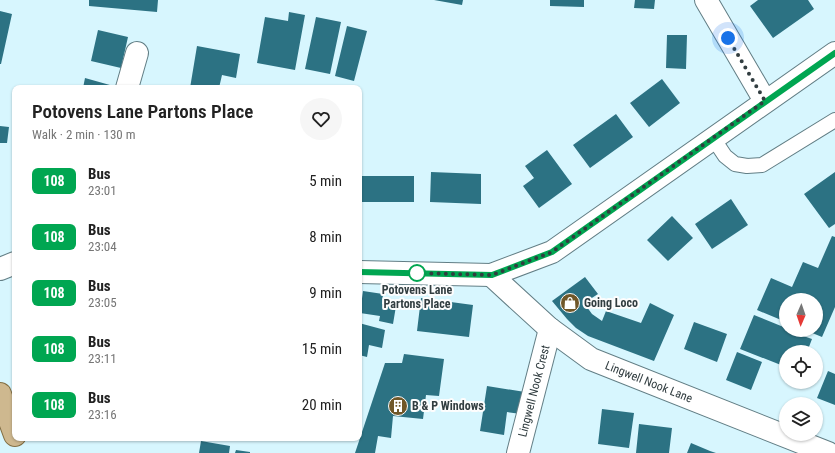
<!DOCTYPE html>
<html lang="en">
<head>
<meta charset="utf-8">
<style>
  body { margin:0; font-family:"Roboto Condensed",sans-serif; background:#f6f6f6; color:#222; height:100vh; display:flex; flex-direction:column; font-size:15px; white-space:nowrap }
  * { box-sizing:border-box; margin:0 }
  p { font-size:13px; color:#767676 }
  .icon { flex:none; width:22px; height:22px; fill:none; stroke:currentColor; stroke-width:2; stroke-linecap:round; stroke-linejoin:round }
  .map { position:relative; flex:1; overflow:hidden }
  .details { position:absolute; left:12px; top:85px; width:350px; height:356px; display:flex; flex-direction:column; background:#fff; border-radius:8px; box-shadow:0 1px 3px #0004 }
  .details>* { flex:none }
  .badge { padding:0 8px; border-radius:6px; font-size:14px; line-height:26px }
  .needle { width:26px; rotate:182deg }
  .controls { position:absolute; left:779px; top:293px; display:grid; gap:8px }
  .controls a { display:grid; place-items:center; width:44px; height:44px; border-radius:50%; background:#fff; box-shadow:0 1px 3px #0004; font-size:20px }
  .you { position:absolute; width:20px; height:20px; margin:-10px; border:3px solid #fff; border-radius:50%; background:#1a73e8; box-shadow:0 0 0 6px #1a73e833 }
  .map>.badge { position:absolute; translate:-50% -50%; box-shadow:0 0 0 2px #fff }
  .round { display:grid; place-items:center; flex:none; width:42px; height:42px; border-radius:21px; background:#f6f6f6 }
  .head { display:flex; align-items:center; justify-content:space-between; height:68px; padding:0 20px }
  h1 { font-size:19px; font-weight:600; line-height:30px }
  ul { padding:0; list-style:none }
  li { display:flex; align-items:center; gap:12px; height:56px; padding:0 20px }
  li div { flex:1 }
  li b { display:block; font-size:15px }
  li em { font-style:normal }
  li .badge { min-width:44px; font-weight:700; text-align:center }
  .map>svg:first-child { display:block }
  .building { fill:#2c7283 }
  .lines { fill:none; stroke-linecap:round; stroke-linejoin:round }
  .service-casing { stroke:#627e85; stroke-width:16 }
  .minor-casing { stroke:#627e85; stroke-width:24 }
  .tertiary-casing { stroke:#627e85; stroke-width:24 }
  .primary-casing { stroke:#826e43; stroke-width:24 }
  .service { stroke:#fff; stroke-width:14 }
  .minor { stroke:#fff; stroke-width:22 }
  .tertiary { stroke:#fff; stroke-width:22 }
  .primary { stroke:#ceb88f; stroke-width:22 }
  .line-casing { stroke:#fff; stroke-width:9 }
  .line { stroke:#00a651; stroke-width:6 }
  .walk { stroke:#313d40; stroke-width:4; stroke-dasharray:0 7.2 }
  .stop-dot { fill:#fff; stroke:#00a651; stroke-width:2 }
  .labels { text-anchor:middle; stroke-width:4; stroke-linejoin:round; paint-order:stroke }
  .stop-label { font-size:12px; font-weight:bold; fill:#313d40; stroke:#fdfdfd }
  .poi-label { font-size:12px; font-weight:bold; fill:#313d40; stroke:#fdfdfd; text-anchor:start }
  .street-label { font-size:12px; fill:#313d40; stroke:#fdfdfd }
</style>
</head>
<body>
<div class="map">
<svg width="835" height="453" viewBox="0 0 835 453">
  <rect width="100%" height="100%" fill="#d7f6fe"/>
  <path class="building" d="M89,0H158L157,12L89,6Z
    M434,0H463L462,5Z
    M550,0H584V7L550,6Z
    M635,0H655L654,9L634,8Z
    M758,0H808L814,9L773,38L750,6Z
    M0,11L12,14L1,64H0Z
    M289,12L305,15L295,70L257,63L265,17L288,21Z
    M316,17L341,22L330,74L305,69Z
    M347,26L367,31L354,81L335,76Z
    M98,30L128,37L121,68L91,61Z
    M667,35H687L686,69L666,68Z
    M197,46L240,54L236,78L222,75L219,88H190Z
    M85,78L117,87V88H83Z
    M662,79L680,103L649,127L630,103Z
    M616,114L633,137L590,168L573,145Z
    M0,126L9,127L7,143H0Z
    M547,150L572,184L539,208L523,186L534,178L525,166Z
    M431,172L481,174V204L430,202Z
    M835,172V224L829,228L804,194Z
    M359,176H414V202H359Z
    M731,199L748,225L712,249L695,224Z
    M672,216L693,238L668,261L647,240Z
    M832,236L835,237V307L822,337L805,330H816V300H786V322L757,310L771,278L792,287L803,262L818,268Z
    M585,277L598,294L584,303L592,314L602,321L606,311L641,323L650,303L674,315L654,361L588,336L576,328L567,319L552,301Z
    M363,291L383,294L382,304L396,306L393,324L379,321L380,316L360,313Z
    M421,298L473,305L469,337L417,331Z
    M754,315L786,328V330L812,339L807,352H786V367L740,349Z
    M694,322L727,334L717,362L684,349Z
    M359,323L385,330L382,348L369,345L367,357L359,355Z
    M737,352L762,362L751,390L726,380Z
    M404,354L444,359L439,396L426,395L423,419L393,416L391,438L378,436L375,453H355L385,363H402Z
    M828,371L835,374V405L817,398Z
    M487,386L525,392L521,414L507,412L504,435L480,431Z
    M602,409L634,413L629,448L598,444Z
    M639,424L672,428L669,453H636Z
    M201,441L230,446L229,453H199Z
    M691,443L710,451L716,453H687Z
    M236,450L250,452V453H235Z"/>
  <g class="lines">
    <defs>
      <path id="service" d="M713,138L725,156L735,164L747,166L762,165L835,120"/>
      <g id="minor">
        <path d="M706,0L765,101"/>
        <path d="M127,88L137,53"/>
        <path id="s1" d="M491,275L550,329L591,359L828,453"/>
        <path id="s2" d="M518,453L550,329"/>
      </g>
      <path id="tertiary" d="M0,269L15,263
        M359,272L491,275L552,252L835,53"/>
      <path id="primary" d="M0,394L15,435"/>
    </defs>
    <use href="#service" class="service-casing"/>
    <use href="#minor" class="minor-casing"/>
    <use href="#tertiary" class="tertiary-casing"/>
    <use href="#primary" class="primary-casing"/>
    <use href="#service" class="service"/>
    <use href="#minor" class="minor"/>
    <use href="#tertiary" class="tertiary"/>
    <use href="#primary" class="primary"/>
  </g>
  <g class="lines">
    <defs>
      <path id="line" d="M359,272L492,275L552,252L835,53"/>
    </defs>
    <use href="#line" class="line-casing"/>
    <use href="#line" class="line"/>
    <path class="walk" d="M417,273L492,275L552,252L765,101L728,38"/>
  </g>
  <defs>
    <symbol id="shop-disc" viewBox="-11 -11 22 22"><circle r="9.5" fill="#705728" stroke="#fdfdfd"/><path d="M-5-2.5h2.3a2.7 3.5 0 0 1 5.4 0H5L5.5 6h-11ZM-1.5-2.5h3a1.5 2.3 0 0 0-3 0Z" fill="#fff"/></symbol>
    <symbol id="building-disc" viewBox="-11 -11 22 22"><circle r="9.5" fill="#705728" stroke="#fdfdfd"/><path d="M-4-6H4V6H1V3H-1V6H-4ZM-2.5-4.3h1.7v1.8h-1.7ZM.8-4.3h1.7v1.8H.8ZM-2.5-1h1.7V.8h-1.7ZM.8-1h1.7V.8H.8Z" fill="#fff"/></symbol>
  </defs>
  <g fill-rule="evenodd">
    <use href="#shop-disc" x="559" y="292" width="22" height="22"/>
    <use href="#building-disc" x="387" y="395" width="22" height="22"/>
  </g>
  <circle class="stop-dot" cx="417" cy="273" r="8"/>
  <g class="labels">
    <g class="stop-label">
      <text x="417" y="294">Potovens Lane<tspan x="417" dy="14">Partons Place</tspan></text>
    </g>
    <g class="poi-label">
      <text x="584" y="307">Going Loco</text>
      <text x="412" y="410">B &amp; P Windows</text>
    </g>
    <g class="street-label">
      <text dy="4" stroke="none"><textPath href="#s1" startOffset="193">Lingwell Nook Lane</textPath></text>
      <text dy="4" stroke="none"><textPath href="#s2" startOffset="64">Lingwell Nook Crest</textPath></text>
    </g>
  </g>
</svg>
<div class="controls">
<a><svg class="needle" viewBox="-14 -14 28 28"><path d="M0-13l5 13h-10z" fill="#e53935"/><path d="M0 13l5-13h-10z" fill="#767676"/></svg></a>
<a><svg class="icon" aria-label="locate" viewBox="0 0 24 24"><circle cx="12" cy="12" r="6"/><path d="M12 2v4M12 18v4M2 12h4M18 12h4"/></svg></a>
<a><svg class="icon" aria-label="layers" viewBox="0 0 24 24"><path d="M12 4l9 5-9 5-9-5zM3 14l9 5 9-5"/></svg></a>
</div>
<div class="you" style="left:728px;top:38px"></div>
<section class="details">
<div class="head"><div><h1>Potovens Lane Partons Place</h1><p>Walk · 2 min · 130 m</p></div><a class="round"><svg class="icon" aria-label="heart" viewBox="0 0 24 24"><path d="M12 20l-8-8c-3-5 5-10 8-4 3-6 11-1 8 4z"/></svg></a></div>
<ul>
<li><span class="badge" style="background:#00a651;color:#fff">108</span><div><b>Bus</b><p>23:01</p></div><em>5 min</em></li>
<li><span class="badge" style="background:#00a651;color:#fff">108</span><div><b>Bus</b><p>23:04</p></div><em>8 min</em></li>
<li><span class="badge" style="background:#00a651;color:#fff">108</span><div><b>Bus</b><p>23:05</p></div><em>9 min</em></li>
<li><span class="badge" style="background:#00a651;color:#fff">108</span><div><b>Bus</b><p>23:11</p></div><em>15 min</em></li>
<li><span class="badge" style="background:#00a651;color:#fff">108</span><div><b>Bus</b><p>23:16</p></div><em>20 min</em></li>
</ul>
</section>
</div>
</body>
</html>
